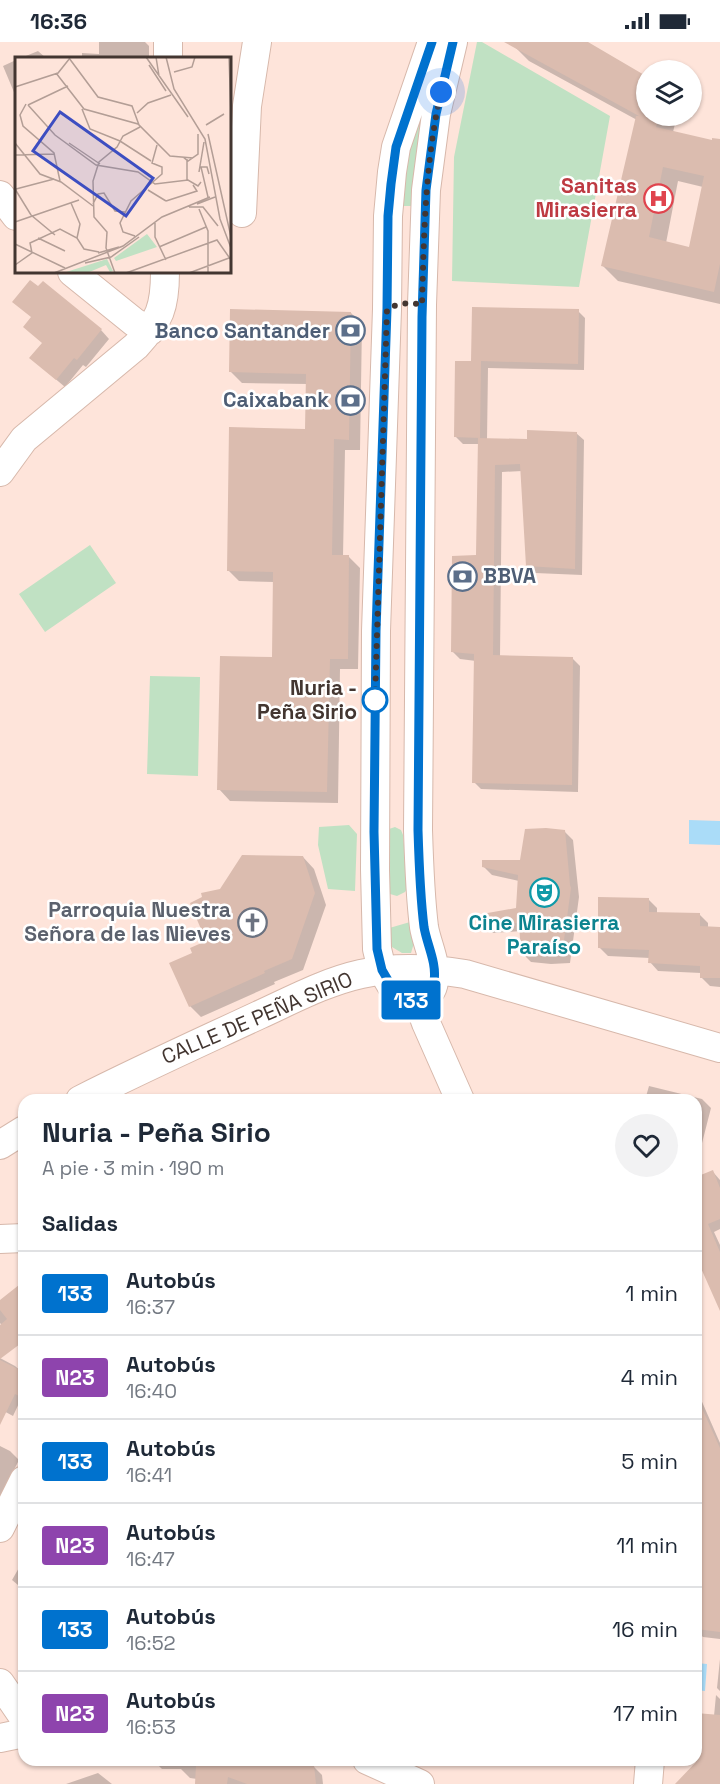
<!DOCTYPE html>
<html lang="es">
<head>
<meta charset="utf-8">
<style>
  body { margin:0; font-family:"Space Grotesk",sans-serif; background:#f2f2f3; color:#1f2937; height:100vh; display:flex; flex-direction:column; font-size:22px; white-space:nowrap }
  * { box-sizing:border-box; margin:0 }
  p { font-size:20px; color:#747a83 }
  .icon { flex:none; width:33px; height:33px; fill:none; stroke:currentColor; stroke-width:2; stroke-linecap:round; stroke-linejoin:round }
  .map { position:relative; flex:1; overflow:hidden }
  .side { position:absolute; left:18px; top:1052px; width:684px; height:672px; display:flex; flex-direction:column; background:#fff; border-radius:18px; box-shadow:0 2px 4px #0004 }
  .side>* { flex:none }
  .badge { padding:0 12px; border-radius:4px; font-size:21px; line-height:39px }
  .tools { position:absolute; left:636px; top:18px; display:grid; gap:12px }
  .tools a { display:grid; place-items:center; width:66px; height:66px; border-radius:50%; background:#fff; box-shadow:0 2px 4px #0004; font-size:30px }
  .you { position:absolute; width:30px; height:30px; margin:-15px; border:4px solid #fff; border-radius:50%; background:#1a73e8; box-shadow:0 0 0 9px #1a73e833 }
  .map>.badge { position:absolute; translate:-50% -50%; box-shadow:0 0 0 3px #fff }
  h2 { padding:0 24px; font-size:22px; line-height:54px }
  .round { display:grid; place-items:center; flex:none; width:63px; height:63px; border-radius:32px; background:#f2f2f3 }
  .overview { display:flex; align-items:center; justify-content:space-between; height:102px; padding:0 24px }
  h1 { font-size:28px; font-weight:700; line-height:45px }
  ul { padding:0; list-style:none }
  li { display:flex; align-items:center; gap:18px; height:84px; padding:0 24px; border-top:2px solid #e0e1e3 }
  li div { flex:1 }
  li b { display:block; font-size:22px }
  li em { font-style:normal }
  li .badge { min-width:66px; font-weight:700; text-align:center }
  .status { display:flex; justify-content:space-between; align-items:center; height:42px; padding:0 30px; background:#fff; direction:ltr }
  .status svg { height:16px; fill:currentColor }
  .map>svg:first-child { display:block }
  .green { fill:#c0e1c3 }
  .water { fill:#aadcf8 }
  .shadow { fill:#0003; fill-rule:evenodd }
  .building { fill:#dbbcaf; fill-rule:evenodd }
  .lines { fill:none; stroke-linecap:round; stroke-linejoin:round }
  .minor-casing { stroke:#d7b8ab; stroke-width:30 }
  .minor { stroke:#fff; stroke-width:28 }
  .line-casing { stroke:#fff; stroke-width:14 }
  .line { stroke:#0072ce; stroke-width:9 }
  .walk { stroke:#433631; stroke-width:6; stroke-dasharray:0 10.8 }
  .stop-dot { fill:#fff; stroke:#0072ce; stroke-width:3 }
  .labels { text-anchor:middle; stroke-width:5; stroke-linejoin:round; paint-order:stroke }
  .health-label { font-size:21px; font-weight:bold; fill:#be3a42; stroke:#fff; text-anchor:end }
  .service-label { font-size:21px; font-weight:bold; fill:#4e5e75; stroke:#fff; text-anchor:end }
  .stop-label { font-size:21px; font-weight:bold; fill:#433631; stroke:#fff; text-anchor:end }
  .worship-label { font-size:21px; font-weight:bold; fill:#5b616d; stroke:#fff; text-anchor:end }
  .culture-label { font-size:21px; font-weight:bold; fill:#0d838f; stroke:#fff }
  .street-label { font-size:21px; fill:#433631; stroke:#fff }
  .inset-road { fill:none; stroke:#b39e96; stroke-width:1.5 }
  .view { fill:#3d4ec1; fill-opacity:0.15; stroke:#3d4ec1; stroke-width:3 }
  .inset-edge { fill:none; stroke:#433631; stroke-width:3 }
</style>
</head>
<body>
<div class="status"><b>16:36</b><svg viewBox="0 0 49 12"><path d="M0 12V9h3v3zM5 12V6h3v6zM10 12V3h3v9zM15 12V0h3v12zM26 1h20v11H26zM47 4h2v5h-2z"/></svg></div>
<div class="map">
<svg width="720" height="1742" viewBox="0 0 720 1742">
  <rect width="100%" height="100%" fill="#fee4da"/>
  <path class="green" d="M477,0H482L610,74L579,245L452,239L454,115Z
    M435,17L414,164H399L402,133Z
    M90,503L116,541L45,590L19,552Z
    M150,634L200,635L198,734L147,732Z
    M349,783L357,792L355,849L328,847L318,803L319,785Z
    M395,785L401,788L403,793L408,845L405,850L397,854L390,852L387,844L389,787Z
    M410,880L414,901L411,911H402L392,905L386,887Z"/>
  <path class="water" d="M689,778L720,779V803L689,802Z
    M696,1621L707,1622L705,1649L696,1648Z"/>
  <path class="shadow" d="M99,0H145L149,4V16H82V11L99,12Z
    M516,0H585L646,35V74H677L673,90L720,102V262L618,239L603,224L637,78L529,19L514,4ZM678,139L703,145L690,207L666,201Z
    M38,9L46,16H21Z
    M16,18V55L3,24Z
    M578,269L585,276L584,328L488,326L487,398L529,399L576,391L584,398L582,533L535,531L528,524L522,429L502,430L500,615L572,616L580,624L578,750L481,747L474,740L476,619L460,617L453,610L478,515L480,402H463L456,395L472,321Z
    M351,271L362,282L360,408H345L343,515H349L360,526L358,627H340L338,761L230,759L219,747L273,616L274,540L239,539L228,528L307,388L308,342L242,341L231,330Z
    M32,276L101,288L109,297L86,325L83,323L65,345L40,324L43,301Z
    M564,789L573,798L579,855L570,921L551,922L531,920L523,912L521,889L493,891L485,882L518,867L519,839L492,833L483,824L521,819Z
    M303,815L314,827L326,863L303,928L274,940L275,942L201,975L190,964L194,911L208,899L204,855Z
    M649,858L657,866V872L700,873L708,881V886L720,887V945L710,944L701,935V931L658,929L650,920V916L608,914L599,905Z
    M649,1044L702,1057L711,1066L701,1105L696,1104V1058H645Z
    M713,1130L720,1138V1187L714,1190L720,1203V1263L696,1211V1145Z
    M24,1241V1310L0,1281V1260Z
    M0,1316L15,1324L24,1332V1358L21,1357L13,1374L0,1367Z
    M696,1346L720,1401V1551L696,1541Z
    M0,1404L10,1409L19,1418L0,1455Z
    M24,1517V1548L12,1538Z
    M696,1572L720,1574V1597L703,1595L696,1588Z
    M720,1617V1649L717,1646Z
    M716,1653L720,1657V1742H677L707,1711L696,1710V1673L714,1674Z
    M153,1718H247V1720L289,1718L292,1720L303,1719L309,1725H314L322,1733L323,1742H196L197,1737L190,1736L181,1727H162Z
    M98,1731L112,1742H66Z"/>
  <path class="building" d="M504,0H588L646,34V74H659L656,85L712,98V96L720,97V222L714,250L601,224L636,74H639ZM663,125L704,134L689,205L649,195Z
    M30,238L38,244L43,239L102,287L77,318L74,316L56,338L29,316L42,301L23,285L31,275L12,260Z
    M472,265L579,267L578,322L481,319L480,396L454,395L455,319H471Z
    M230,267L351,270L349,398L334,397L332,513H349L348,617H330L327,750L217,748L220,614L272,615L273,530L227,529L229,385L305,387L306,332L229,330Z
    M527,388L577,390L575,527L526,524L520,422L495,423L493,613L573,615L572,743L472,741L474,612L451,610L452,514L476,513L478,396L527,397Z
    M546,786L565,788L570,843L571,846L562,913L541,914L521,912L519,881L483,883L482,872L516,866L518,833L482,825V818H520L525,787Z
    M242,813L303,814L315,851L292,917L264,929L265,931L189,965L169,921L192,911L190,906L206,899L190,861L202,855L201,851L220,847Z
    M598,855L649,856V870L700,871V884L720,885V936H700V924L648,921L649,908L598,906Z
    M713,1128L720,1146V1177L708,1182L720,1210V1269L696,1215V1135Z
    M24,1239V1299L0,1317V1283L7,1277L0,1268V1258Z
    M0,1318L24,1330V1345L19,1354L15,1352L0,1383Z
    M696,1353L720,1406V1590L696,1587Z
    M696,1671L720,1673V1742H675L696,1720Z
    M185,1718H304V1724L314,1723L316,1742H247L228,1735L227,1742H195L196,1724L184,1720Z"/>
  <g class="lines">
    <defs>
      <path id="minor" d="M432,0L396,105L392,130L388,174L387,267L376,589L375,828L377,907L382,928L392,945L403,954L418,959C427,955 433,949 434,939C437,920 427,903 424,885C420,853 419,821 418,788L422,263L426,148L436,72L453,0
        M168,16V0
        M0,153L16,174
        M242,171L247,64L257,0
        M72,230L134,280L150,289
        M0,430L24,397L136,304C160,278 165,265 165,230
        M418,959L426,981L460,1058
        M80,1058C139,1028 199,1001 259,973C292,958 325,940 361,932C396,924 430,926 465,932L720,1006
        M0,1103L24,1088
        M0,1197L24,1196
        M0,1486L24,1438
        M0,1641L24,1676
        M0,1696L24,1691
        M367,1718L420,1742
        M648,1742L650,1718"/>
    </defs>
    <use href="#minor" class="minor-casing"/>
    <use href="#minor" class="minor"/>
  </g>
  <g class="lines">
    <defs>
      <path id="line" d="M432,0L396,105L391,142L388,174L387,267L376,589L374,790L377,907L382,928L392,945L403,954L418,960C427,955 433,949 434,939C437,921 427,903 424,885C420,853 419,821 418,788L422,275L426,148L436,72L453,0"/>
    </defs>
    <use href="#line" class="line-casing"/>
    <use href="#line" class="line"/>
    <path class="walk" d="M375,658L387,267C399,261 409,260 422,263C424,192 425,120 441,50"/>
  </g>
  <defs>
    <symbol id="hospital-ring" viewBox="-11 -11 22 22"><circle r="9.5" fill="#fff" stroke="#e0444e" stroke-width="1.5"/><path d="M-5-5h3v3.5h4V-5h3V5h-3V1.5h-4V5h-3Z" fill="#e0444e"/></symbol>
    <symbol id="bank-ring" viewBox="-11 -11 22 22"><circle r="9.5" fill="#fff" stroke="#5c6f8a" stroke-width="1.5"/><path d="M-6-4H6V4H-6ZM0-2.3a2.3 2.3 0 1 0 0 4.6a2.3 2.3 0 1 0 0-4.6Z" fill="#5c6f8a"/></symbol>
    <symbol id="theatre-ring" viewBox="-11 -11 22 22"><circle r="9.5" fill="#fff" stroke="#0f9aa8" stroke-width="1.5"/><path d="M-5-5.5Q0-4 5-5.5V0Q5 5 0 6Q-5 5-5 0ZM-3.3-2.5H-1v1.5H-3.3ZM1-2.5H3.3v1.5H1ZM-2.8 1Q0 5.5 2.8 1Z" fill="#0f9aa8"/></symbol>
    <symbol id="church-ring" viewBox="-11 -11 22 22"><circle r="9.5" fill="#fff" stroke="#6b7280" stroke-width="1.5"/><path d="M-1.2-6h2.4v3.5h3.3v2.4h-3.3V6h-2.4V-.1h-3.3v-2.4h3.3Z" fill="#6b7280"/></symbol>
  </defs>
  <g fill-rule="evenodd">
    <use href="#hospital-ring" x="642" y="140" width="33" height="33"/>
    <use href="#bank-ring" x="334" y="272" width="33" height="33"/>
    <use href="#bank-ring" x="334" y="342" width="33" height="33"/>
    <use href="#bank-ring" x="446" y="518" width="33" height="33"/>
    <use href="#theatre-ring" x="528" y="834" width="33" height="33"/>
    <use href="#church-ring" x="236" y="864" width="33" height="33"/>
  </g>
  <circle class="stop-dot" cx="375" cy="658" r="12"/>
  <g class="labels">
    <g class="health-label">
      <text x="637" y="151">Sanitas<tspan x="637" dy="24">Mirasierra</tspan></text>
    </g>
    <g class="service-label">
      <text x="330" y="296">Banco Santander</text>
      <text x="329" y="365">Caixabank</text>
      <text x="483" y="541" text-anchor="start">BBVA</text>
    </g>
    <g class="stop-label">
      <text x="357" y="653">Nuria -<tspan x="357" dy="24">Peña Sirio</tspan></text>
    </g>
    <g class="worship-label">
      <text x="231" y="875">Parroquia Nuestra<tspan x="231" dy="24">Señora de las Nieves</tspan></text>
    </g>
    <g class="culture-label">
      <text x="544" y="888">Cine Mirasierra<tspan x="544" dy="24">Paraíso</tspan></text>
    </g>
    <g class="street-label">
      <text transform="translate(257 976) rotate(-23)" y="7">CALLE DE PEÑA SIRIO</text>
    </g>
  </g>
  <g transform="translate(15 15)">
    <rect width="216" height="216" fill="#fee4da"/>
    <path d="M132,177L142,190L101,204L99,201ZM92,202L98,214L95,215L91,208L72,216H48Z" fill="#c0e1c3"/>
    <path class="inset-road" d="M131,0L173,60M141,0L144,19M151,0L159,32L190,82L205,162L216,191M214,0L216,58M54,1L83,40L117,49L124,68M134,8L151,34M159,15L177,10L180,0M41,16L69,52L123,67L155,99L178,101M0,30L43,16L55,1M11,47L5,58L8,69L39,96L45,124M13,48L40,78L81,108L123,115L140,127L173,123L183,129L186,125M13,48L53,29M67,52L75,72L105,84L136,104M122,56L133,46L156,38M191,68L209,57M193,77L216,180M0,86L25,117L46,125L78,149M54,86L85,107M0,98L39,97M168,100L173,104L183,97V77M184,115L189,85M172,124V102M0,132L16,158L40,178M1,132L39,122M133,133L151,144M193,140L186,110H192L194,117M151,144L182,134L178,128M56,146L65,167L62,181M78,147L83,137L89,136L100,154L110,155M182,147L200,140M174,150H188L203,169M184,152L193,174V216M0,165L64,143M140,166V180L151,203M120,179L108,175L105,166L116,144L147,117V110L137,106L142,88M23,181L50,194M0,187L50,211M144,190L191,170M83,196L104,190M70,206L96,200L124,180M0,208L17,196L15,186L45,172L62,181L69,192L84,195M39,216L108,189L147,160L195,140M100,216L91,191L92,175L79,160L78,124L84,105L102,90L108,79L125,70M111,216L202,183L216,203M174,216L214,201"/>
    <path class="view" d="M45,55L138,121L111,159L18,94Z"/>
    <rect width="216" height="216" class="inset-edge"/>
  </g>
</svg>
<div class="tools">
<a><svg class="icon" aria-label="layers" viewBox="0 0 24 24"><path d="M12 4l9 5-9 5-9-5zM3 14l9 5 9-5"/></svg></a>
</div>
<div class="you" style="left:441px;top:50px"></div>
<b class="badge" style="left:411px;top:958px;background:#0072ce;color:#fff">133</b>
<section class="side">
<div class="overview"><div><h1>Nuria - Peña Sirio</h1><p>A pie · 3 min · 190 m</p></div><a class="round"><svg class="icon" aria-label="heart" viewBox="0 0 24 24"><path d="M12 20l-8-8c-3-5 5-10 8-4 3-6 11-1 8 4z"/></svg></a></div>
<h2>Salidas</h2>
<ul>
<li><span class="badge" style="background:#0072ce;color:#fff">133</span><div><b>Autobús</b><p>16:37</p></div><em>1 min</em></li>
<li><span class="badge" style="background:#8e44ad;color:#fff">N23</span><div><b>Autobús</b><p>16:40</p></div><em>4 min</em></li>
<li><span class="badge" style="background:#0072ce;color:#fff">133</span><div><b>Autobús</b><p>16:41</p></div><em>5 min</em></li>
<li><span class="badge" style="background:#8e44ad;color:#fff">N23</span><div><b>Autobús</b><p>16:47</p></div><em>11 min</em></li>
<li><span class="badge" style="background:#0072ce;color:#fff">133</span><div><b>Autobús</b><p>16:52</p></div><em>16 min</em></li>
<li><span class="badge" style="background:#8e44ad;color:#fff">N23</span><div><b>Autobús</b><p>16:53</p></div><em>17 min</em></li>
</ul>
</section>
</div>
</body>
</html>
